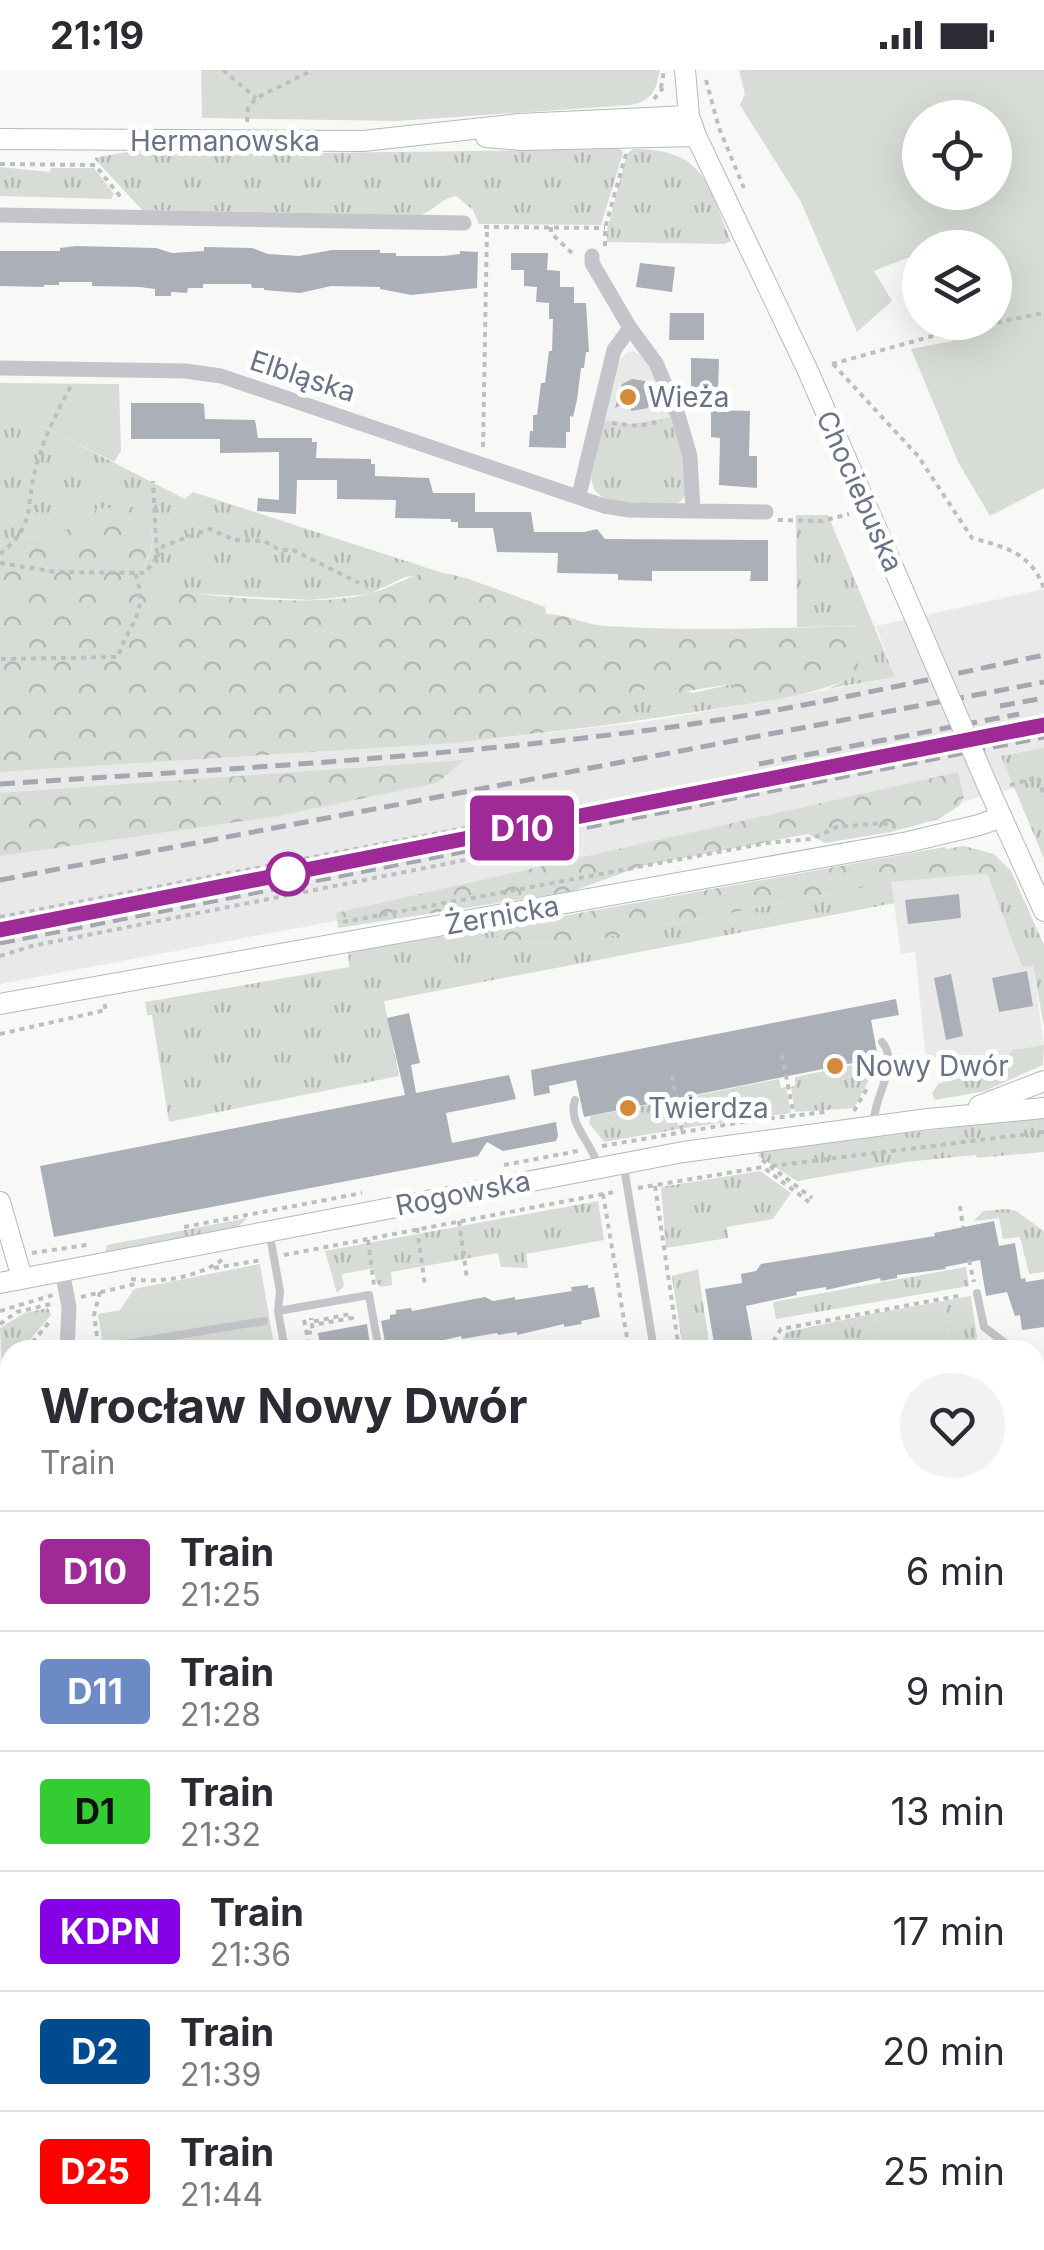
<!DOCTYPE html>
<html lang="en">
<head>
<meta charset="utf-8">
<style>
  body { margin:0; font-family:Inter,sans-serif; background:#f2f2f3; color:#2b2b33; height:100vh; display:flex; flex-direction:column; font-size:38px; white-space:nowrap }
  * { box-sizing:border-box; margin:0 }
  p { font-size:32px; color:#7c7c81 }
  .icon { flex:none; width:55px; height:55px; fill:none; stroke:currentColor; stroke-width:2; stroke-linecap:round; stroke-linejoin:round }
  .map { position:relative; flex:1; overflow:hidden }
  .panel { position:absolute; left:0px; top:1270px; width:1045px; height:910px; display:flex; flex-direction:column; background:#fff; border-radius:30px 30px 0 0; box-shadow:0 10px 40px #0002 }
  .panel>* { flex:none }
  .badge { padding:0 20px; border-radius:8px; font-size:35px; line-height:65px }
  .fabs { position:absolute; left:902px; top:30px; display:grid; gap:20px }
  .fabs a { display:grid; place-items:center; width:110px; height:110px; border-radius:50%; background:#fff; box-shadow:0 10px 40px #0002; font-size:50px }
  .map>.badge { position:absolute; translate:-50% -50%; box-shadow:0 0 0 5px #fff }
  .round { display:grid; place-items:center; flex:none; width:105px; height:105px; border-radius:52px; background:#f2f2f3 }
  .head { display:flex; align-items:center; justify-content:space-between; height:170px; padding:0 40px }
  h1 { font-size:48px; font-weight:700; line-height:75px }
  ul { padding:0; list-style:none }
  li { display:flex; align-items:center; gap:30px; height:120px; padding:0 40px; border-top:2px solid #e1e1e2 }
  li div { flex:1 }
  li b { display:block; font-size:38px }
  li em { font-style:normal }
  li .badge { min-width:110px; font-weight:700; text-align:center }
  .status { display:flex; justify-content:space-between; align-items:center; height:70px; padding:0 50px; background:#fff; direction:ltr }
  .status svg { height:28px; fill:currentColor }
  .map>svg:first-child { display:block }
  .built { fill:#e9e9ea }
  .grass { fill:url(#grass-tufts) }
  .forest { fill:url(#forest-crowns) }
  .green { fill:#d7ddd6; fill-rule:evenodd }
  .building { fill:#abafb8 }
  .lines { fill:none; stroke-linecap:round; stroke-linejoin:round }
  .secondary-casing { stroke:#b5b8be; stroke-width:22 }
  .path { stroke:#bdbec2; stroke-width:4; stroke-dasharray:5 5; stroke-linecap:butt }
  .lane { stroke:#c3c5ca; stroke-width:8 }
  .street { stroke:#c3c5ca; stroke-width:15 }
  .secondary { stroke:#fff; stroke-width:20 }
  .rail { stroke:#a4a7af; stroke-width:5; stroke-dasharray:15 8; stroke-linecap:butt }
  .secondary-bridge-casing { stroke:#b5b8be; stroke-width:22; stroke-linecap:butt }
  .secondary-bridge { stroke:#fff; stroke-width:20 }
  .line-casing { stroke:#fff; stroke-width:22 }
  .line { stroke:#9e2a97; stroke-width:15 }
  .poi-dot { fill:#d4893b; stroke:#fff; stroke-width:4 }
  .stop-dot { fill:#fff; stroke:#9e2a97; stroke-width:5 }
  .labels { text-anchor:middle; stroke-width:10; stroke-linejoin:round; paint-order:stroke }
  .street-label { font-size:28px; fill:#6a7285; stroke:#fff }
  .poi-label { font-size:28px; fill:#6a7285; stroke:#fff; text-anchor:start }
</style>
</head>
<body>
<div class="status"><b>21:19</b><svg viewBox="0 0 49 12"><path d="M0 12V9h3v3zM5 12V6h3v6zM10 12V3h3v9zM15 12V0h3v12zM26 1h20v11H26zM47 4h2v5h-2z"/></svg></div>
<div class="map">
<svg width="1044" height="2180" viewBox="0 0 1044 2180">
  <defs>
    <pattern id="grass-tufts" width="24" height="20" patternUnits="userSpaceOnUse" patternTransform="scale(2.5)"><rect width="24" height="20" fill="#d7ddd6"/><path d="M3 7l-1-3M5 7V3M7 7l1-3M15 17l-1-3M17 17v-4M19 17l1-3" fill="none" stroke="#b2b8b3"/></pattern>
    <pattern id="forest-crowns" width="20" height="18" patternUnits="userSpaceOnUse" patternTransform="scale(2.5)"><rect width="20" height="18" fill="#d7ddd6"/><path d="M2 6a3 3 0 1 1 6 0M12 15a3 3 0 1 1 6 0" fill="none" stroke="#b2b8b3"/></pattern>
  </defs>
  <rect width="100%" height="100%" fill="#f8f9f6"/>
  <path class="built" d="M634,281L646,289L671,347L630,354L604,350L617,294L627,283Z
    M1044,519V710L946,736L0,914V702L456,673L644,652L784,628L895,607L876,556Z
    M986,801L1022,897L1033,896L1044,975L1013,980L999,999L955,1009L950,985L926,989L915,882L901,884L891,812Z
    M1044,1763V2029L1035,2031V1764Z
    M10,2138V2170H639L626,2180H4L0,2178V2151Z"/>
  <path class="grass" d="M621,79L623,83L601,155L479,154L473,140L456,126C442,128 434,140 421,145L142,140L94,88L133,81L318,83Z
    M633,79C705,79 707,113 731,171L724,174L607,172V160L627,84Z
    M0,97L50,102L51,98H94L114,124L111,129L0,126Z
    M0,341L48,359L185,429L193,422L443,503L405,507L369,524L310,530L186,523L151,518L143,498C158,473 154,461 139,438H99L61,464L0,471Z
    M671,347L679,364L688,421L681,431L671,436L608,432L595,421L591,409L604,350L630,354Z
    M796,445H828L895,607L827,619L858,604V571L874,556L797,557Z
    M652,611L693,623L732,614L748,634L608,655Z
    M1044,678V789L1001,686Z
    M986,801H1011L1044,875V957L1033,896L1022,897Z
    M891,812L895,833L384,931L399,1006L169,1052L152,945H147L145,932L349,897L348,881L492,859L502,872L574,873Z
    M1044,975L1043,995L985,1021L935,1030L932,1023L939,1013L998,999L1012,980Z
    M873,991L875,999L854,1038L795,1042L791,1017L795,1016V1007Z
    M779,1009L781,1018L786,1017L791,1043L684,1058L679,1038L685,1037L684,1028Z
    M669,1031L670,1039L675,1038L679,1059L604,1072L589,1053L591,1046Z
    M1044,1047V1082L977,1088L976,1085L906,1092L797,1111L758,1086L761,1080Z
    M760,1101L791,1123L773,1149L727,1157L728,1168L666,1178L661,1117Z
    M598,1131L604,1170L526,1184L528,1198L501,1197L498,1183L391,1202L392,1215L381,1217L376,1212L374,1199H370L342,1204L344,1216L337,1223L325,1181Z
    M1006,1139L1016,1141L1044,1161V1202L1029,1204L1020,1167L1003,1169L999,1148L974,1151L983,1141Z
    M247,1148L238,1157L105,1183L107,1175Z
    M966,1197L969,1216L776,1249L773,1232Z
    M698,1199L710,1280H683L672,1206Z
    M971,1226L977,1267L974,1277L951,1280L943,1231Z
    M48,1238L51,1245L21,1280H10V1293L2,1302L0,1258L24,1243Z
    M876,1243L881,1278L777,1280L787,1262Z"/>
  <path class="forest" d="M140,437C154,462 157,473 143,498L151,518C208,526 314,538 368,524C394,518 413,500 442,503C466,505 520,529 545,537L546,544C568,544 585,555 606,556C696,562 786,557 876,556L858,571V604C821,623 789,627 748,634L732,614L668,624L652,612L608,655L456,673L0,702V471L61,464L99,438Z
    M464,690L437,713L278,746L0,786V723Z
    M958,702L964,727L960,735L939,749L891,762L825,773L808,764L642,796L573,821L338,858L336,843Z
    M964,776L994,784L1011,801L891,812L574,873L502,872L492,859L945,777L946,779Z"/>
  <path class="green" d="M201,0H660C656,20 653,30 631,35L397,51L202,48Z
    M739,0H1044V418L990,446L958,392L911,279L952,271L943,253L995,252V178H920V208L909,187L874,201L892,231L857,262L801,132L740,35L745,24ZM920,48H995V122H920Z
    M0,313L119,314L121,381L114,392L48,359L0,341Z
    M629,360H649L658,402L655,407H623Z
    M260,1194L275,1280H104L98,1244L120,1240L134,1219Z
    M943,1231L951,1280H881L876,1243Z
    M1044,1503V1719L1035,1720V1512Z"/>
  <path class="building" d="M76,176L156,178L172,183L204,181V177L252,178L268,184L299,186L332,180H380V183H396V186H444L460,184V181L478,182L477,218L411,225L380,219V217L331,216L300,223L264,220V218H252L251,214H203V218H188L187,223L171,222V226H155V219L140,217L92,216V212H59V215H44V217L0,216V181H60V178Z
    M511,183H548L547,200L560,201V217H574V233H586L589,282H586L584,298H581L577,330L573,347L570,346V362H566V378L529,377L530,361H533V345H537L541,313H545L549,281H552L553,249H549V233L536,232L537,217L524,216V200H511Z
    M640,193L675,197L672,222L636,217Z
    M670,243H704V270H669Z
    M691,288L719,289L718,321H691Z
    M632,309L645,311L653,323L648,338L631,341V330L615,338L622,314Z
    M131,333H199L204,334L205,349L255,350L258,368H312V372H317L316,388L371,389V394H375V406L429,408L433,423H475V442H531L534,462H584L597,459L605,469L768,470V511H750L751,501H652V511L618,510V504L557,503L558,483L497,482L493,458H458V452H451V449L395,448L396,430L337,429V410H297L296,444L257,441L258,428L279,430V382L220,383V369H131Z
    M711,340L750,341L749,386H757V418L719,415L720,368L711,367Z
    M959,824L961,848L908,854L905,830Z
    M1027,901L1033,936L999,942L992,908Z
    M951,904L963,966L946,970L934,908Z
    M896,929L899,945L871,950L878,988L584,1047L576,1010L549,1016L550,1023L534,1026L531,1000Z
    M409,943L420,993L411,995L416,1023L509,1005L516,1029L446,1043L452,1073L556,1052L558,1066L556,1071L503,1081L487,1072L478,1086L54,1167L40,1096L405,1025L387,948Z
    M994,1151L999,1176L1015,1173L1021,1209L1025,1208L1026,1212L1044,1209V1257L1022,1260L1020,1245L1015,1246L1007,1222L986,1226L980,1190L945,1197L946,1199L897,1205V1208L881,1211L880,1208L826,1220V1217L796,1222L797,1225L746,1236L753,1274L715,1280L705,1219L742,1213L741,1204L756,1201L761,1194L935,1166L934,1163Z
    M588,1215V1218L594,1217L600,1247L581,1251L582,1254L564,1257V1254L517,1265V1262L498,1265L497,1263L462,1269L461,1266L415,1277L414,1274L395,1276L394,1270L385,1272L381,1251L390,1249V1245L396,1244V1240L411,1238L412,1241L485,1227L493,1231L515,1227V1230L572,1221L571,1217Z
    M367,1254L370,1275L357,1277V1280H321L318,1263Z"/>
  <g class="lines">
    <defs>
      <path id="secondary" d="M685,0L689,46L696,66L808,301L903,520
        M486,67L523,70L696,66
        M0,69L363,71L519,54L689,46
        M989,719L1044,841
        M0,934L908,772L979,755L1002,747
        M979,1036L1044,1011
        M0,1132L22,1208
        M0,1213L683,1082L928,1049L1044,1038"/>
    </defs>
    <use href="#secondary" class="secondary-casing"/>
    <path class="path" d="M223,0L256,28
      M706,10L719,58L744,118
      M661,18L664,0
      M654,29L663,18
      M247,52L248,38L256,28L313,0
      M0,94L95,95L123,130
      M484,157L605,158
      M551,157V163L575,186
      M605,176V158L626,84
      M832,294L940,264L1044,243
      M833,294L918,386L972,468C1005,477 1032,483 1044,519
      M612,353L638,356L662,351
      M483,377L487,157
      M778,450L822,451L849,444
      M0,484C36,454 25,441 35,401C43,369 57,342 72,314
      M157,487L163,476L210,459L234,470L264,471L280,480H293L359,513
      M0,493L56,502L145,503L157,487L153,411
      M1,589L118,587C128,553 150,544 135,503
      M1010,715L1038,707L1044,726
      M0,847L543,743
      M343,852L767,773L811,769L837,757L882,753L896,757
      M0,886L32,876L546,774
      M0,964L106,940L104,933
      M782,985L794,1046
      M672,1006L682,1061
      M854,1041L869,1015
      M602,1076L748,1051L825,1042
      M762,1090L812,1128
      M504,1095L578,1081
      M772,1096L1044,1062
      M655,1116L679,1280
      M638,1118L763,1097L809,1132
      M603,1124L629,1280
      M960,1136L963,1157
      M459,1151L467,1209
      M184,1157L362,1123
      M417,1158L425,1216
      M368,1170L374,1215
      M32,1183L87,1175
      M284,1185L614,1122
      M969,1190L974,1212
      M214,1198L262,1190
      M131,1209C162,1213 195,1208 222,1190
      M81,1227L139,1213
      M0,1241L53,1225
      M304,1250L310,1280
      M0,1254L17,1242L55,1233
      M307,1263L313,1262L312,1255L352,1248L350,1244L311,1252V1248
      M97,1266L94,1245L100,1222
      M26,1280L51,1250
      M768,1280L781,1259L963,1225
      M977,1280L985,1273
      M1035,1499L1044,1490
      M1035,1548L1044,1543
      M0,1581L10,1580
      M1035,1594L1044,1598
      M1044,1952V1953
      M1035,1966L1044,1964
      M1035,2008L1037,2018
      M0,2134L1,2099L10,2078
      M484,2170L486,2180
      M593,2170L605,2178L610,2170
      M701,2170L703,2179
      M726,2170L727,2180
      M740,2170L742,2180
      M428,2176L437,2170
      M634,2180L651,2170"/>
    <path class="lane" d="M575,1030C567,1054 592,1072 599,1098
      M874,1052C873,1027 901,994 882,972
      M624,1097L654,1280
      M269,1161L280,1221L278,1241L285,1280
      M977,1223L984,1257L1014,1280
      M278,1241L369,1225L379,1280
      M88,1280L264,1251
      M1035,1294L1044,1299
      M0,1965L10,1972"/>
    <path class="street" d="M0,145L464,153
      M592,186V193L630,258L656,293L679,348L690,386L693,440
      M0,298L185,301L221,306L604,436L629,440L766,442
      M579,425L614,280L630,258
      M62,1201L69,1237L67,1280
      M0,1317L10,1370
      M0,1634L10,1619
      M0,1701L10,1686
      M1035,1744L1044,1743
      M1035,2100L1044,2098
      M853,2170L855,2180"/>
    <use href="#secondary" class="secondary"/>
    <path class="rail" d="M1000,636L1044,628
      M759,694L1019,644
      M0,714C214,700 429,688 642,661C777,644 911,613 1044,585
      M0,810L1044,612
      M0,873L1044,667"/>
    <defs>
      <path id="secondary-bridge" d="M903,520L989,719"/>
    </defs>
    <use href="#secondary-bridge" class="secondary-bridge-casing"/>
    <use href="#secondary-bridge" class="secondary-bridge"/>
  </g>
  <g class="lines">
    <defs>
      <path id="line" d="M0,860L1044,655"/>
    </defs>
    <use href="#line" class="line-casing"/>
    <use href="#line" class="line"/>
  </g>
  <g class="poi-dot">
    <circle cx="628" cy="327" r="10"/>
    <circle cx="835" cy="996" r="10"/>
    <circle cx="628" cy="1038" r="10"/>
  </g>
  <circle class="stop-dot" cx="288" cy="804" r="20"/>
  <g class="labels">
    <g class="street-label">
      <text x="225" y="81">Hermanowska</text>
      <text transform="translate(303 306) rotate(18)" y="10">Elbląska</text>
      <text transform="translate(860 421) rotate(66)" y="10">Chociebuska</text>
      <text transform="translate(502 845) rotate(-10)" y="10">Żernicka</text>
      <text transform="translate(463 1123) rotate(-11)" y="10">Rogowska</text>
    </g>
    <g class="poi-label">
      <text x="648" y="337">Wieża</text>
      <text x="855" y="1006">Nowy Dwór</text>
      <text x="648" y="1048">Twierdza</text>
    </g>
  </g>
</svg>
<div class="fabs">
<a><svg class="icon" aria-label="locate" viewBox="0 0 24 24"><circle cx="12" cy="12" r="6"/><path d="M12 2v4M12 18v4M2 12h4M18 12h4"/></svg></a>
<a><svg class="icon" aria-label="layers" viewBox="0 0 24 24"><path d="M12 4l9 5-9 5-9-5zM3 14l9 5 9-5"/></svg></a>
</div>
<b class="badge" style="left:522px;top:758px;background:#9e2a97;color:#fff">D10</b>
<section class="panel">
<div class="head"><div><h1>Wrocław Nowy Dwór</h1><p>Train</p></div><a class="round"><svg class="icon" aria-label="heart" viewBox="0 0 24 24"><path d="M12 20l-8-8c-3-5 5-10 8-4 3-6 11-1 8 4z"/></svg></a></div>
<ul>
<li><span class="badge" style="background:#9e2a97;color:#fff">D10</span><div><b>Train</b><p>21:25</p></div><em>6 min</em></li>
<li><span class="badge" style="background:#6c8bc6;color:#fff">D11</span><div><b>Train</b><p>21:28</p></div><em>9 min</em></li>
<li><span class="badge" style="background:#3c3;color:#111">D1</span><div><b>Train</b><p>21:32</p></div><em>13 min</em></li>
<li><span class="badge" style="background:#8500e5;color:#fff">KDPN</span><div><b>Train</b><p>21:36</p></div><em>17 min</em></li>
<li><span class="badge" style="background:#004a8f;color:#fff">D2</span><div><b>Train</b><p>21:39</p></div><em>20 min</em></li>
<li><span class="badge" style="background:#f00;color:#fff">D25</span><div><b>Train</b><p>21:44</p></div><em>25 min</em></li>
</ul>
</section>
</div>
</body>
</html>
